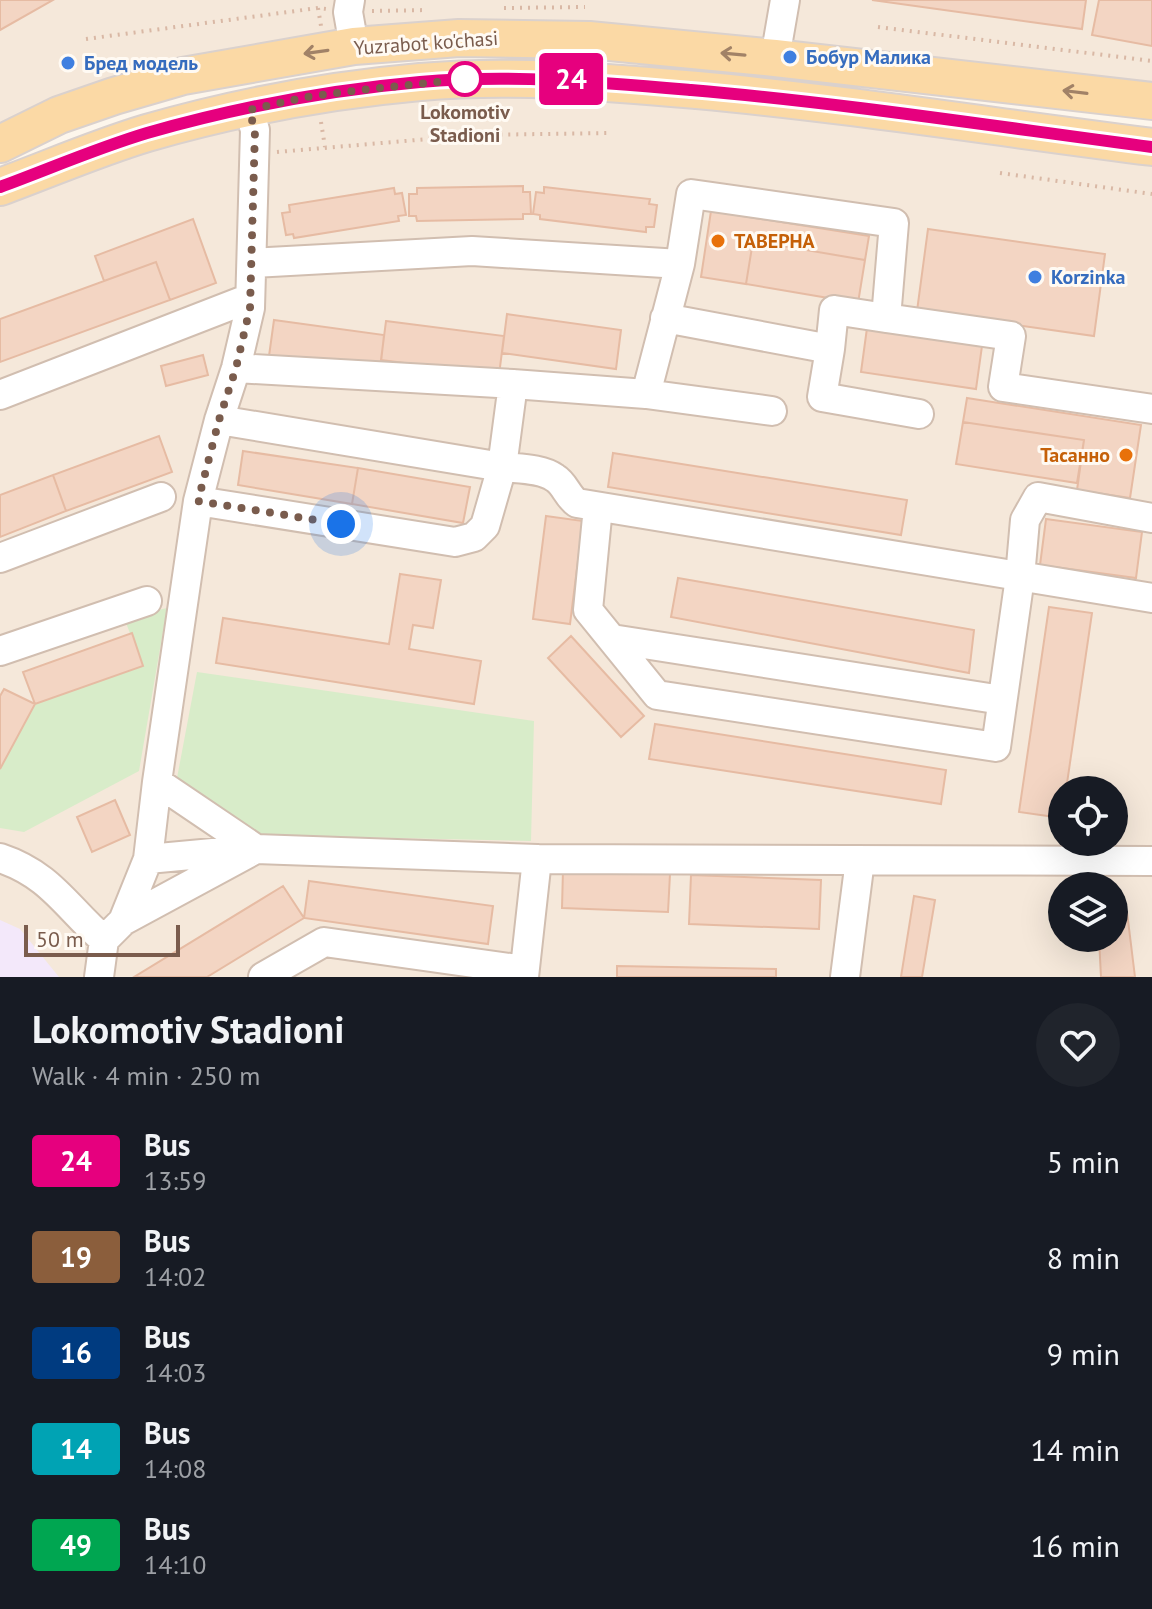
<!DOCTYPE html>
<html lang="en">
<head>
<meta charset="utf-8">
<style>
  body { margin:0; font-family:"PT Sans",sans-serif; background:#20242c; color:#f1f3f6; height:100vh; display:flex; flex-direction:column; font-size:30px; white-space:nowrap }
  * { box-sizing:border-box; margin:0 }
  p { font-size:26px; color:#9ea1a6 }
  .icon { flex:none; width:44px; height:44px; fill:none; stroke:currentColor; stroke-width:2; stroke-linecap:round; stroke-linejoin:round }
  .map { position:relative; height:977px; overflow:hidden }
  .details { display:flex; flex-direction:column; background:#171b24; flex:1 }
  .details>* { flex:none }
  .badge { padding:0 16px; border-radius:6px; font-size:28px; line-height:52px }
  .controls { position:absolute; left:1048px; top:776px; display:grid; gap:16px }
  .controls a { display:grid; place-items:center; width:80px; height:80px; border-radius:50%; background:#171b24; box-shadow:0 8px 32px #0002; font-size:40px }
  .scale { position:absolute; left:24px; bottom:20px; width:156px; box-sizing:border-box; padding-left:8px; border:4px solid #7a5c4d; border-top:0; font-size:22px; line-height:28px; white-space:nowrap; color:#7a5c4d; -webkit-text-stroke:6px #fffaf3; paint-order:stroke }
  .you { position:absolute; width:40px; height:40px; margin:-20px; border:6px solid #fff; border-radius:50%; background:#1a73e8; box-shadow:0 0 0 12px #1a73e833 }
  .map>.badge { position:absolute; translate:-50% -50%; box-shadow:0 0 0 4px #fff }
  .round { display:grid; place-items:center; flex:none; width:84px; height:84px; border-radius:42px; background:#20242c }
  .summary { display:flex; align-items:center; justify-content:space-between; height:136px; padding:0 32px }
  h1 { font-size:38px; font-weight:700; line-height:60px }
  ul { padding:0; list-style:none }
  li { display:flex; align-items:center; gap:24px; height:96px; padding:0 32px }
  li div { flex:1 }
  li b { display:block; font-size:30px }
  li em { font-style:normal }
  li .badge { min-width:88px; font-weight:700; text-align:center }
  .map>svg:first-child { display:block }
  .residential { fill:#f5e8da; fill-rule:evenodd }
  .education { fill:#f3e8fa }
  .green { fill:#d8ecc9 }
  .building { fill:#f3d5c3; stroke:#e6bba3; stroke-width:2 }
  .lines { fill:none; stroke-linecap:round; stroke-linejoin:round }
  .minor-casing { stroke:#d1beb0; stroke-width:32 }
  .major-casing { stroke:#dad1cd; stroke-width:40 }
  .path { stroke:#d9b8a5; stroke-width:4; stroke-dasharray:2 6; stroke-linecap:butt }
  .minor { stroke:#fff; stroke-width:28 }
  .major { stroke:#fbd9a5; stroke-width:36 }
  .oneway { stroke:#a18267 }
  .line-casing { stroke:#fff; stroke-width:18 }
  .line { stroke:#e6007e; stroke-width:12 }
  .walk { stroke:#7a5c4d; stroke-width:8; stroke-dasharray:0 14.4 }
  .shop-dot { fill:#3f7fe0; stroke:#fffaf3; stroke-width:3 }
  .stop-dot { fill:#fff; stroke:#e6007e; stroke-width:4 }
  .food-dot { fill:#e8710a; stroke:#fffaf3; stroke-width:3 }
  .labels { text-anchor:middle; stroke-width:6; stroke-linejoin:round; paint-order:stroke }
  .street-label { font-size:20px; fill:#7a5c4d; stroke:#fffaf3 }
  .shop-label { font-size:20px; font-weight:bold; fill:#366cbe; stroke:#fffaf3; text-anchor:start }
  .stop-label { font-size:20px; font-weight:bold; fill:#7a5c4d; stroke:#fffaf3 }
  .food-label { font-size:20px; font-weight:bold; fill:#c56008; stroke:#fffaf3; text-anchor:start }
</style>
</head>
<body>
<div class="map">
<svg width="1152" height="977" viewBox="0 0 1152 977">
  <rect width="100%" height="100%" fill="#fdf6ec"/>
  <path class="residential" d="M0,0H1152V101L775,58L354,46L0,144Z
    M418,82L1152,147V977H0V187ZM1062,790H1114V842H1062ZM1062,886H1114V938H1062Z"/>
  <path class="education" d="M0,920L20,929L59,977H0Z"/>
  <path class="green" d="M167,608L139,771L24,832L0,828V769L35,704L143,666L124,618Z
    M197,672L534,721L531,841L260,835L177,778Z"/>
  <path class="building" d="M0,0H53L0,30Z
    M872,0H1086L1082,29Z
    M1099,0H1152V46L1092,35Z
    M523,186V192H530L531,214H523V219L417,221L416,216H409V194H417V188Z
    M544,187L650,199L649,204L657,205L654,227H646V232L540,219V215L533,214L536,192L544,193Z
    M394,188L395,194L402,193L406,215L398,216L399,221L294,238L293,234L286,235L282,213L290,212L289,205Z
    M711,211L869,236L865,260L753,241L746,284L701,277Z
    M193,219L216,283L170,300L156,262L104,281L95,256Z
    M928,229L1105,254L1094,336L917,311Z
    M753,241L865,260L858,303L746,284Z
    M156,262L170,300L0,362V319Z
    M507,314L621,330L616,369L502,353Z
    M274,320L384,335L380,371L269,356Z
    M386,321L504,336L499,375L381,360Z
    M867,328L982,346L976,389L861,372Z
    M203,355L208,375L166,386L161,366Z
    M967,398L1141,425L1130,498L1077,490L1084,440L963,422Z
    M963,422L1084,440L1077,483L956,464Z
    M159,436L172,472L66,511L53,475Z
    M243,451L358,468L352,504L238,485Z
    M613,453L907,500L901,535L608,487Z
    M358,468L470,487L463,523L352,504Z
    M53,475L66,511L0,537V495Z
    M546,516L583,521L570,624L533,619Z
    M1046,519L1142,532L1136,578L1040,565Z
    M400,574L441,580L433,628L413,625L409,649L481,661L474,704L216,663L223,618L389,644Z
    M678,578L974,630L969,673L671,617Z
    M1049,607L1092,613L1066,790H1062V818L1019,812Z
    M132,633L143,666L35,704L23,672Z
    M571,636L644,716L621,737L548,658Z
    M4,689L35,704L0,769V696Z
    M655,724L946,770L941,804L649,759Z
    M115,800L130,835L92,852L77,817Z
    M563,870L670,874L668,912L562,908Z
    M691,875L821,880L819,929L689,924Z
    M309,881L493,906L488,944L304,918Z
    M283,886L304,918L207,977H134Z
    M914,896L935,900L922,977H901Z
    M1127,912L1135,977H1101L1099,938H1114V914Z
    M617,966L776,969V977H617Z"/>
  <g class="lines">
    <defs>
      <path id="minor" d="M350,0L348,12L354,46
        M775,58L785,0
        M252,263L472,251L680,264L691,194L894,223L886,318L1011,336L1003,387L1152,409
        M665,318L830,349L822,397L919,414
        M830,349L834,310L886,318
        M236,368L513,384L646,394L772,411
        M513,384L502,467C518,469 541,468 555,478C565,484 567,496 577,503L1152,598
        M646,394L680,264
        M0,395L250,298
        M198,501L455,542L474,537L485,526L502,467L219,420
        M598,507L588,610L657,695L996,747L1020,577L1025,520L1038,497L1152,518
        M0,558L161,497
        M612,639L1002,700
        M0,651L147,601
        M0,858C51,875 66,907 104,940
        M148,859L157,782L198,501L219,420L236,368L250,308L255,130L249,110
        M123,921L256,849L157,782
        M99,977L104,940L123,921L148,859L256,849L537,859L1152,861
        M263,977L324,942L524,970
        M524,977L537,859
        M845,977L860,860"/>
      <path id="major" d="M0,144L59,115L114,96L183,76L354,46L459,38L589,40L775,58L1152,101
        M0,187C49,169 97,148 147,133C234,108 330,90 420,82C513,74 604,82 697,90C849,104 1001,128 1152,147"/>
    </defs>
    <use href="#minor" class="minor-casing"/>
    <use href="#major" class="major-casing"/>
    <path class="path" d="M318,8L321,26
      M504,8L585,7
      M372,11L427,10
      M878,27L1152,61
      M86,39L318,8L327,9
      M321,122L325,147
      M277,152L475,135L610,133
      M1000,173L1152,194"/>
    <use href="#minor" class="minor"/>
    <use href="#major" class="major"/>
  </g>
  <defs><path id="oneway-shaft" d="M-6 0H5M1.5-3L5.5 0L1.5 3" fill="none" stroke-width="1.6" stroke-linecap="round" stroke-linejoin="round" transform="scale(2)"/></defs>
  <g class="oneway">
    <use href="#oneway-shaft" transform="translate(316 52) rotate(172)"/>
    <use href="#oneway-shaft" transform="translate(733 54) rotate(-175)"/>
    <use href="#oneway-shaft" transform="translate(1075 92) rotate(-173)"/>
  </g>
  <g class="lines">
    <defs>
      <path id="line" d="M0,187C49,169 97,148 147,133C235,108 329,90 420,82C511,74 600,82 691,90C845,103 999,127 1152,147"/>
    </defs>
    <use href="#line" class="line-casing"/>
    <use href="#line" class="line"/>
    <path class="walk" d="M341,524L198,501L219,420L236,368L250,308L255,130L249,110L306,97L361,90L465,79"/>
  </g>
  <g class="shop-dot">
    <circle cx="790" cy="57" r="8"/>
    <circle cx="68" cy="63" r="8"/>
    <circle cx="1035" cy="277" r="8"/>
  </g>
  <circle class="stop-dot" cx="465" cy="79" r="16"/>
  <g class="food-dot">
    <circle cx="718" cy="241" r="8"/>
    <circle cx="1126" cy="455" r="8"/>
  </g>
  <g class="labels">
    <g class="street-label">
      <text transform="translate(426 43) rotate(-4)" y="7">Yuzrabot ko'chasi</text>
    </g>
    <g class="shop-label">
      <text x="806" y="64">Бобур Малика</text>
      <text x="84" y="70">Бред модель</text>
      <text x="1051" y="284">Korzinka</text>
    </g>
    <g class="stop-label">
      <text x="465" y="119">Lokomotiv<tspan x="465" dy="23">Stadioni</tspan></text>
    </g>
    <g class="food-label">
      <text x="734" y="248">ТАВЕРНА</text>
      <text x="1110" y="462" text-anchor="end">Тасанно</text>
    </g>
  </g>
</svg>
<div class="controls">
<a><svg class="icon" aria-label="locate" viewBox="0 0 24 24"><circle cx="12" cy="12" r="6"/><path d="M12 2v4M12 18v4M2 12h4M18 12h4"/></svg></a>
<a><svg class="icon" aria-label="layers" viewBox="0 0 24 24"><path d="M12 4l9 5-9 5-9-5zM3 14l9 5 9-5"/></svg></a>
</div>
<div class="scale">50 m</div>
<div class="you" style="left:341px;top:524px"></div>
<b class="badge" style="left:571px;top:79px;background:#e6007e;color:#fff">24</b>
</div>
<section class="details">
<div class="summary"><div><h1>Lokomotiv Stadioni</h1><p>Walk · 4 min · 250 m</p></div><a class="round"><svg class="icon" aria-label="heart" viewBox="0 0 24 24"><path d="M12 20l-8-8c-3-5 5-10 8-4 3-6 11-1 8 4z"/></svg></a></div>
<ul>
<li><span class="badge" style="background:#e6007e;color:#fff">24</span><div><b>Bus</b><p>13:59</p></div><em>5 min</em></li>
<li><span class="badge" style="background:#8b5e3c;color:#fff">19</span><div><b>Bus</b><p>14:02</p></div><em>8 min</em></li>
<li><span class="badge" style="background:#003b80;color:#fff">16</span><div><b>Bus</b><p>14:03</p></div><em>9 min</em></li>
<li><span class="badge" style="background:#00a3b4;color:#fff">14</span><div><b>Bus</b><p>14:08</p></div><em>14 min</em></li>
<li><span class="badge" style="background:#00a651;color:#fff">49</span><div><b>Bus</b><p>14:10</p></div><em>16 min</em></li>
</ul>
</section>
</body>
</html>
